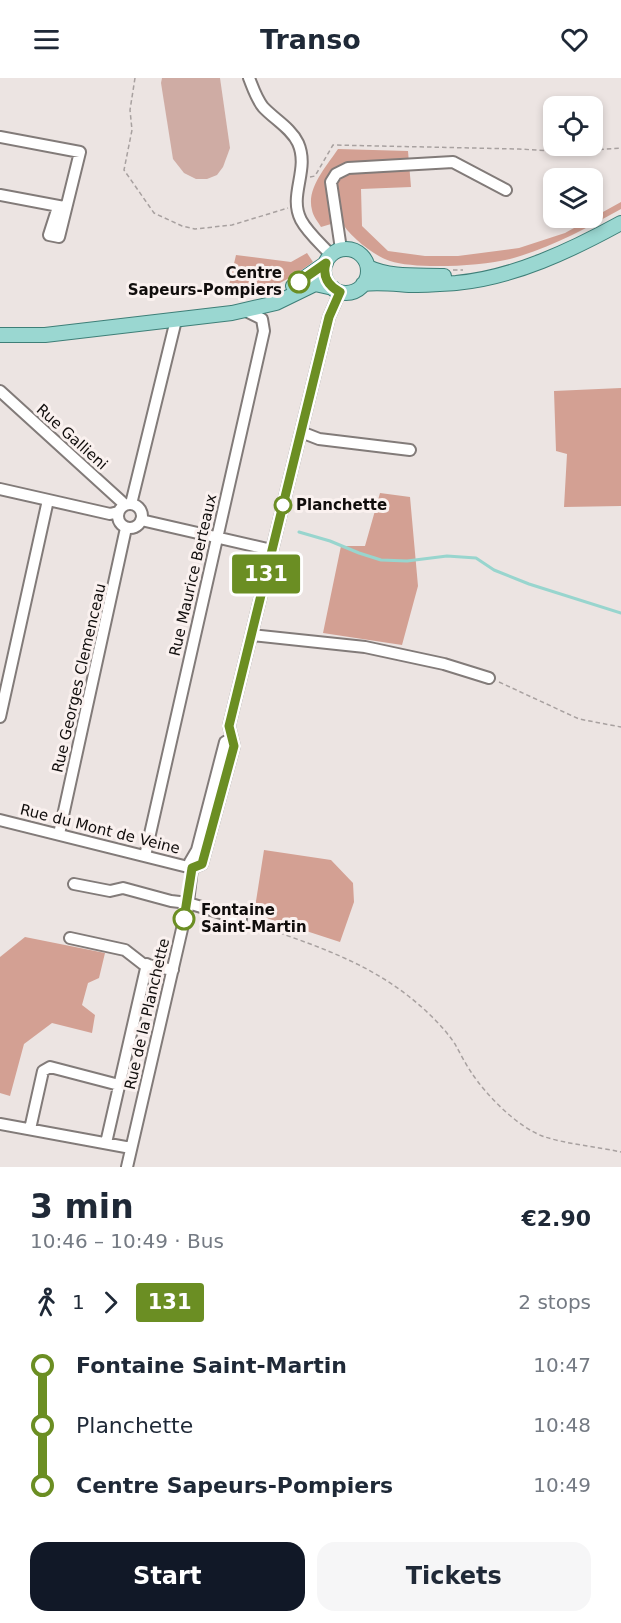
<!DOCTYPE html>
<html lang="en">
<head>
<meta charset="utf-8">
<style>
  body { margin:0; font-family:"DejaVu Sans",sans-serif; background:#f6f6f7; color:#1f2937; height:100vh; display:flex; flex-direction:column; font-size:22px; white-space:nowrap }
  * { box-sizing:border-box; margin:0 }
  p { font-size:20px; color:#747a83 }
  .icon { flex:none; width:33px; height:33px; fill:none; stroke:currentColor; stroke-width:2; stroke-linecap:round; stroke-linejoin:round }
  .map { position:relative; height:1089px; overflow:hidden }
  .details { display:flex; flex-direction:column; background:#fff; flex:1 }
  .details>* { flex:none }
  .badge { padding:0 12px; border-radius:4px; font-size:21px; line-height:39px }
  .fabs { position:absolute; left:543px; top:18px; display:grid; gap:12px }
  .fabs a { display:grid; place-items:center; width:60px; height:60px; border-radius:12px; background:#fff; box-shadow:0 3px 9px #0003; font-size:30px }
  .map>.badge { position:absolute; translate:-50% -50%; box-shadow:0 0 0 3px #fff }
  .legs { display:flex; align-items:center; gap:9px; height:66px; padding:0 30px; font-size:20px }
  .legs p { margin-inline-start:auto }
  .summary { display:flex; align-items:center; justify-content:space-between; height:102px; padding:0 30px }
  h1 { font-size:33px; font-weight:800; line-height:45px }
  .primary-button { display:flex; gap:12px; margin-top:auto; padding:12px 30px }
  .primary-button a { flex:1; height:69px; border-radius:18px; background:#111827; color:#fff; font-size:24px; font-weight:800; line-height:69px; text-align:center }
  .primary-button a+a { background:#f6f6f7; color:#1f2937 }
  ul { padding:0 30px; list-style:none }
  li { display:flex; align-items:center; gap:21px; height:60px; font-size:22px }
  li i { display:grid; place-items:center; width:9px; height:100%; margin:0 8px; background:currentColor }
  li i::after { content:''; width:15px; height:15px; margin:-8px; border:4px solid; border-radius:50%; background:#fff }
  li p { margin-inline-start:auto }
  li:first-child i { background:linear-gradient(#0000 50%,currentColor 0) }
  li:last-child i { background:linear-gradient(currentColor 50%,#0000 0) }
  header { display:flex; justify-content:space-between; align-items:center; height:78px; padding:0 30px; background:#fff; font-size:27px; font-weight:800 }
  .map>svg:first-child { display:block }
  .green { fill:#cfaca4 }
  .forest { fill:#d3a093 }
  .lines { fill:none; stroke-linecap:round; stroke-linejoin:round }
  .stream { stroke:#98d5ce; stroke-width:3 }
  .minor-casing { stroke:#827b79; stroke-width:14 }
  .major-casing { stroke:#3e7f78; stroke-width:16 }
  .path { stroke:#a8a1a0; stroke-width:1.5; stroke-dasharray:4.5 3; stroke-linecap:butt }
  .minor { stroke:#fff; stroke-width:10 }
  .major { stroke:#9ad7d1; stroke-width:14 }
  .line-1-casing { stroke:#fff; stroke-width:14 }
  .line-1 { stroke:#6b8e23; stroke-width:9 }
  .stop-1-dot { fill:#fff; stroke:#6b8e23; stroke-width:3 }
  .labels { text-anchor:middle; stroke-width:6; stroke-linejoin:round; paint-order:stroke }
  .stop-label { font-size:15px; font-weight:bold; fill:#100d0c; stroke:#faf1ef; text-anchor:start }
  .street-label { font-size:15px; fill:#100d0c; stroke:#faf1ef }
</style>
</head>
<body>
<header><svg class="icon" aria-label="menu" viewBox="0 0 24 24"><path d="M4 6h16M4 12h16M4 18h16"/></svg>Transo<svg class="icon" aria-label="heart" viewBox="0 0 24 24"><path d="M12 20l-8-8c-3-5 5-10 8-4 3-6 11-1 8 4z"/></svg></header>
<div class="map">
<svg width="621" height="1089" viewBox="0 0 621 1089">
  <rect width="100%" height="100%" fill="#ece4e2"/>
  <path class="green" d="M162,0H220L230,70L223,89L217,97L207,101H196L184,95L173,81L161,5Z"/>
  <path class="forest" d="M338,71L408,73L411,109L361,111L362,148L388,173L425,178H458L519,170L565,155L621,124V131C587,150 554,168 517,179C489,188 417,192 390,183C374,178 348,157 341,143L321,149C318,144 313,138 312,132C306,110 327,88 338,71Z
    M307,175L313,184C283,206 263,216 226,220L236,177L291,184Z
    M621,310V428L564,429L567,376L556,373L554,313Z
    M380,415L410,419L418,508L402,567L323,555L341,468H365Z
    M264,772L331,782L353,805L354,824L340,864L254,836Z
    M25,859L105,875L99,900L88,905L82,927L95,937L92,955L52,945L24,966L10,1018L0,1015V879Z"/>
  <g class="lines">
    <path class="stream" d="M299,454L330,463L359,475L381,482L407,483L447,478L476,480L494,492L529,506L621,535"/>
    <defs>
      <path id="minor" d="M249,0C253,10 256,20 263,29C274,41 291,50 298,65C310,92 288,117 301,142C308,155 321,166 331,177
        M0,59L80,74L59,159L49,157L58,129
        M0,117L64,129
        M341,171L331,104L336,96L348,90L453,84L506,112
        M0,313L122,424L123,428
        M301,354L319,361L410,372
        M0,411L110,436L118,434
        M118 438a12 12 0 1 1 24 0a12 12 0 1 1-24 0Z
        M131,426L176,242
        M141,442L272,472
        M252,557L365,569L444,586L489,600
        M0,639L48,422
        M0,742L192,790
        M59,756L126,450
        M145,778L264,253L262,241L246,233
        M192,790L202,786L234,668L229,648L329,239L340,214
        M74,806L110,813L123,810L171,823L188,825L241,841
        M70,860L125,872L143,886L173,892
        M0,1046L131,1070
        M30,1051L43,993L50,989L119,1007
        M106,1065L147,886
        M127,1089L188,825L192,790L190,784L197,772L225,664L231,661"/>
      <path id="major" d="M324 193a22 22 0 1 1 44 0a22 22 0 1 1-44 0Z
        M368,189C391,200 418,197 444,198
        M363,206C379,204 394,206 409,207C425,207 440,206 456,205C513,200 572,172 621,145
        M293,208L326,185
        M0,257H45L232,235L276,225L315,206L333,210"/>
    </defs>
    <use href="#minor" class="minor-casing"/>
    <use href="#major" class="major-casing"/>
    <path class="path" d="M135,0L130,32L132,52L124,92L154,135L182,148L195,151L232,147L288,130
      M310,99L315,98L333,67L519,71L567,74L621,70
      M453,192H463
      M499,604L579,641L621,649
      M251,845C305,864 361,881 407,917C424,930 443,948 455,966C460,975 465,985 471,994C486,1017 518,1050 545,1059C567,1066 598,1069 621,1074"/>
    <use href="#minor" class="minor"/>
    <use href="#major" class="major"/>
  </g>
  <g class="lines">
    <defs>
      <path id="line-1" d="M184,841L192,790L202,786L234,668L229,648L329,239L340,214C328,208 322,198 326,185L299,204"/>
    </defs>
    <use href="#line-1" class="line-1-casing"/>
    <use href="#line-1" class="line-1"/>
  </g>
  <g class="stop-1-dot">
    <circle cx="299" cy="204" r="10"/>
    <circle cx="283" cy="427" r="8"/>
    <circle cx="184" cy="841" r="10"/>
  </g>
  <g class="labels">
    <g class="stop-label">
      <text x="282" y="200" text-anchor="end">Centre<tspan x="282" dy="17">Sapeurs-Pompiers</tspan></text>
      <text x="296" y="432">Planchette</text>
      <text x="201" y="837">Fontaine<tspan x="201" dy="17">Saint-Martin</tspan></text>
    </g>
    <g class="street-label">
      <text transform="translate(72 359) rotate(42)" y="5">Rue Gallieni</text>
      <text transform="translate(193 497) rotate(-77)" y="5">Rue Maurice Berteaux</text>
      <text transform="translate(79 600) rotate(-77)" y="5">Rue Georges Clemenceau</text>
      <text transform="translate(100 751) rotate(14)" y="5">Rue du Mont de Veine</text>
      <text transform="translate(147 936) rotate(-77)" y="5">Rue de la Planchette</text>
    </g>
  </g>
</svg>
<div class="fabs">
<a><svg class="icon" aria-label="locate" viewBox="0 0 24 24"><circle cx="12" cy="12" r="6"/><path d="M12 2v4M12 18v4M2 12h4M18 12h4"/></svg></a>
<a><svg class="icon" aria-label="layers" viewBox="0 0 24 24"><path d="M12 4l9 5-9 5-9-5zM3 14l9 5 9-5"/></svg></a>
</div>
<b class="badge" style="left:266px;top:496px;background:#6b8e23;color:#fff">131</b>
</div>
<section class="details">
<div class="summary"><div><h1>3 min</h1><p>10:46 – 10:49 · Bus</p></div><b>€2.90</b></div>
<div class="legs"><svg class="icon" aria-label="walk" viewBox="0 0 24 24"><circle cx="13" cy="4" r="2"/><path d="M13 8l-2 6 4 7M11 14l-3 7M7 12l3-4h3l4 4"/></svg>1<svg class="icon" aria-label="forward" viewBox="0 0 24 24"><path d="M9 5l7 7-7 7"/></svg><b class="badge" style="background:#6b8e23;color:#fff">131</b><p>2 stops</p></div>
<ul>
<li><i style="color:#6b8e23"></i><b>Fontaine Saint-Martin</b><p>10:47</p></li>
<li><i style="color:#6b8e23"></i><span>Planchette</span><p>10:48</p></li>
<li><i style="color:#6b8e23"></i><b>Centre Sapeurs-Pompiers</b><p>10:49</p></li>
</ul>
<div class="primary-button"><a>Start</a><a>Tickets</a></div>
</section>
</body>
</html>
